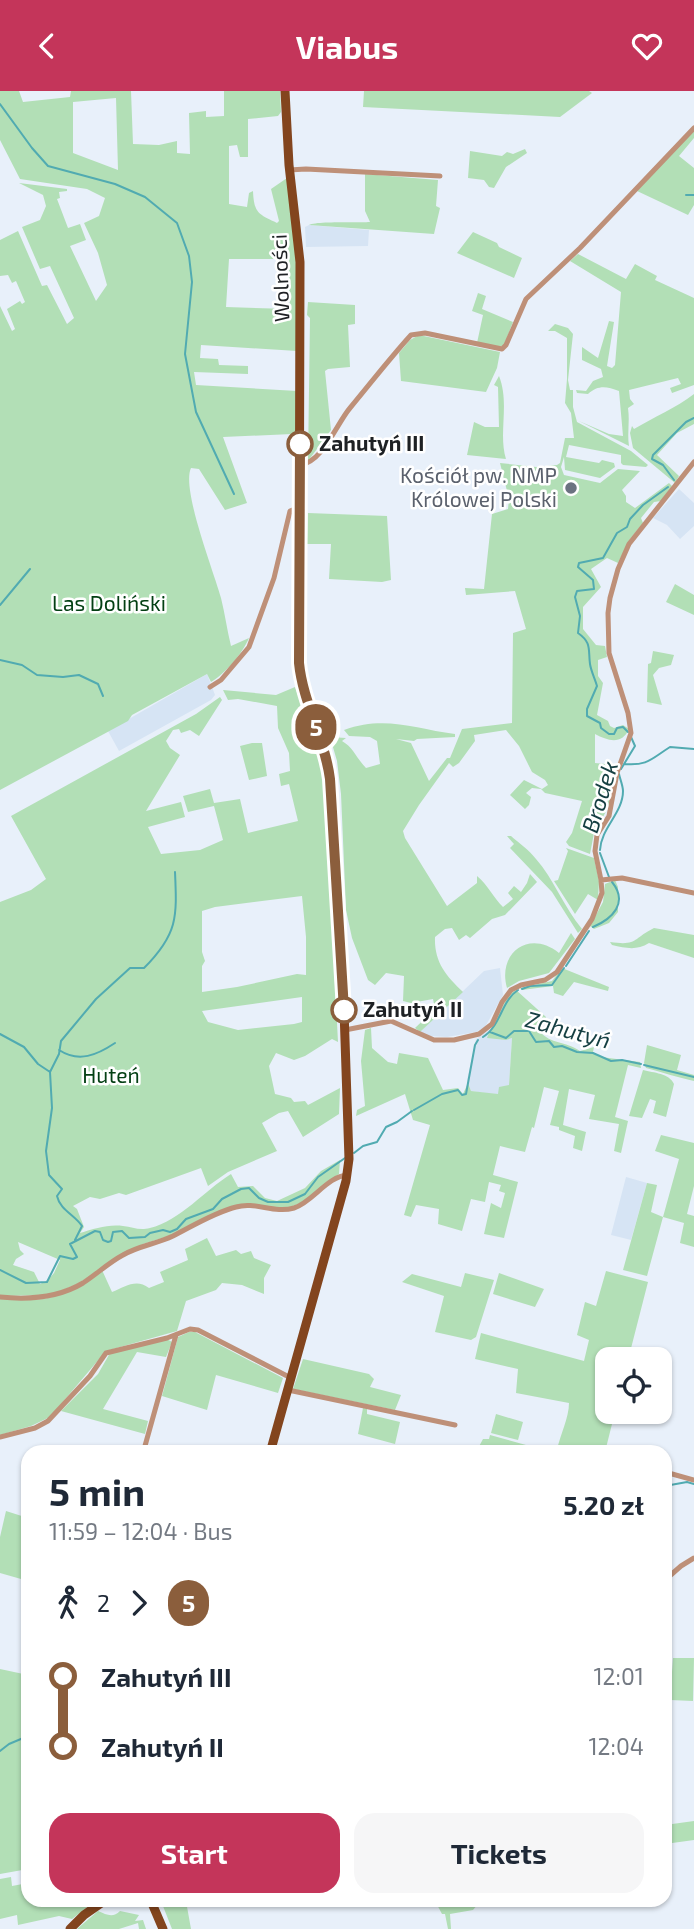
<!DOCTYPE html>
<html lang="en">
<head>
<meta charset="utf-8">
<style>
  body { margin:0; font-family:"Exo 2",sans-serif; background:#f6f6f7; color:#1f2937; height:100vh; display:flex; flex-direction:column; font-size:26px; white-space:nowrap }
  * { box-sizing:border-box; margin:0 }
  p { font-size:23px; color:#747a83 }
  .icon { flex:none; width:38px; height:38px; fill:none; stroke:currentColor; stroke-width:2; stroke-linecap:round; stroke-linejoin:round }
  .map { position:relative; flex:1; overflow:hidden }
  .panel { position:absolute; left:21px; top:1354px; width:651px; height:462px; display:flex; flex-direction:column; background:#fff; border-radius:21px; box-shadow:0 2px 5px #0004 }
  .panel>* { flex:none }
  .badge { padding:0 14px; border-radius:23px; font-size:24px; line-height:46px }
  .buttons { position:absolute; left:595px; top:1256px; display:grid; gap:14px }
  .buttons a { display:grid; place-items:center; width:77px; height:77px; border-radius:14px; background:#fff; box-shadow:0 2px 5px #0004; font-size:35px }
  .map>.badge { position:absolute; translate:-50% -50%; box-shadow:0 0 0 4px #fff }
  .legs { display:flex; align-items:center; gap:10px; height:77px; padding:0 28px; font-size:23px }
  .legs p { margin-inline-start:auto }
  .headline { display:flex; align-items:center; justify-content:space-between; height:119px; padding:0 28px }
  h1 { font-size:38px; font-weight:700; line-height:52px }
  .action { display:flex; gap:14px; margin-top:auto; padding:14px 28px }
  .action a { flex:1; height:80px; border-radius:21px; background:#c4355a; color:#fff; font-size:28px; font-weight:700; line-height:80px; text-align:center }
  .action a+a { background:#f6f6f7; color:#1f2937 }
  ul { padding:0 28px; list-style:none }
  li { display:flex; align-items:center; gap:24px; height:70px; font-size:26px }
  li i { display:grid; place-items:center; width:10px; height:100%; margin:0 9px; background:currentColor }
  li i::after { content:''; width:18px; height:18px; margin:-9px; border:5px solid; border-radius:50%; background:#fff }
  li p { margin-inline-start:auto }
  li:first-child i { background:linear-gradient(#0000 50%,currentColor 0) }
  li:last-child i { background:linear-gradient(currentColor 50%,#0000 0) }
  header { display:flex; justify-content:space-between; align-items:center; height:91px; padding:0 28px; background:#c4355a; color:#fff; font-size:32px; font-weight:700 }
  .map>svg:first-child { display:block }
  .built { fill:#d6e4f4 }
  .green { fill:#b2dfb6; fill-rule:evenodd }
  .lines { fill:none; stroke-linecap:round; stroke-linejoin:round }
  .stream { stroke:#51abb1; stroke-width:2 }
  .street { stroke:#be9078; stroke-width:5 }
  .primary { stroke:#83451e; stroke-width:9 }
  .line-1-casing { stroke:#fff; stroke-width:16 }
  .line-1 { stroke:#8b5e3c; stroke-width:10 }
  .stop-1-dot { fill:#fff; stroke:#8b5e3c; stroke-width:3.5 }
  .worship-dot { fill:#6b7280; stroke:#fff; stroke-width:2.5 }
  .labels { text-anchor:middle; stroke-width:5; stroke-linejoin:round; paint-order:stroke }
  .street-label { font-size:21px; fill:#1e2124; stroke:#fff }
  .stop-label { font-size:21px; font-weight:bold; fill:#1e2124; stroke:#fff; text-anchor:start }
  .worship-label { font-size:21px; fill:#5b616d; stroke:#fff; text-anchor:end }
  .park-label { font-size:21px; fill:#044014; stroke:#fff }
  .water-label { font-size:23px; font-style:italic; fill:#153f42; stroke:#fff }
</style>
</head>
<body>
<header><svg class="icon" aria-label="back" viewBox="0 0 24 24"><path d="M15 5l-7 7 7 7"/></svg>Viabus<svg class="icon" aria-label="heart" viewBox="0 0 24 24"><path d="M12 20l-8-8c-3-5 5-10 8-4 3-6 11-1 8 4z"/></svg></header>
<div class="map">
<svg width="694" height="1838" viewBox="0 0 694 1838">
  <rect width="100%" height="100%" fill="#e8f0fa"/>
  <path class="built" d="M309,134L369,139L368,155L306,156L305,136Z
    M679,398L694,412V435L680,448L667,434L653,427Z
    M207,583L215,604L211,609L119,660L108,640Z
    M500,877L503,904L485,936L476,941L447,946L429,945L420,941L484,880Z
    M492,937L488,944L505,949L512,947L509,995L498,1004L471,1000L467,989L476,948Z
    M626,1086L647,1092L631,1149L611,1144Z"/>
  <path class="green" d="M0,0H19L23,11L70,6L71,0H131L133,53L159,54L177,50V62L190,63L189,22L206,20V26L224,25V0H280L281,21L278,25L248,28V66H240L237,54L229,55V113L247,116L249,102L253,100C254,122 258,123 277,132L279,130L271,98L287,87L296,169L297,260L201,254L200,267L218,268L219,274L248,275V283L194,281L196,294L297,300V392L293,394L292,343L223,346L247,412L225,419L199,378L191,377C181,398 214,481 221,507C225,523 227,539 231,555L249,547C242,563 226,582 211,591L207,583L132,624L128,630L0,699V215L12,240L15,238L7,218L20,210L22,213L25,211L16,190L12,192L8,184L0,185V149L18,140L42,195L47,194L67,233L74,227L50,175L40,178L22,136L40,129L46,115L43,104L19,92L67,98V100L59,101L60,107L57,108L68,137L80,133L86,149L70,155L96,210L107,194L98,162L84,132L99,125L105,107L87,98L20,88L0,49ZM116,7L118,79L73,62V11ZM229,168H288L290,218L226,216Z
    M364,0H589L592,2L560,26L363,16Z
    M694,39V47L679,65L694,77V114L688,124L637,100Z
    M525,58L527,62L506,76L494,97L489,96L484,89L468,87L470,60L502,65L507,61L513,63Z
    M365,83L438,89L436,115L440,117L434,143L309,134C317,130 357,132 370,131L365,120Z
    M473,141L497,152L499,156L522,167L514,187L457,162Z
    M578,163L626,188L635,173L657,185L655,189L694,207V294L672,302L670,297L681,293L678,287L629,299L630,308L634,313L628,317C630,331 627,342 629,355L579,330L609,343L623,345L619,300C606,295 598,294 588,303L577,302L576,299L586,300L593,290L603,286L601,278L582,269V256L598,267L609,230L614,231L607,275L612,277L615,274L621,201L570,170Z
    M478,202L486,205L482,218L513,231L504,254L500,256L477,252L483,224L472,220Z
    M308,211L355,214V233L348,234L350,276L328,278L325,280L331,339L308,370L310,227L307,224Z
    M555,233L568,237L573,243L568,289L570,299H573V316L577,331L631,360L648,374L646,376L623,374L621,372V364L569,354L566,366L599,372L602,369L614,372L615,376L600,387L565,379L564,366L561,376L564,384L600,392L618,378L640,380L622,399L626,405V411L635,417L669,392L672,395L661,410L654,411L641,427L643,432L630,448L618,472L607,467L591,478L601,496L583,516V538L596,554L605,555L607,566L598,569V585L603,592L597,624L608,630L610,635L614,637L623,634L629,638C622,654 608,650 595,643V672L615,674L609,715L594,742L590,763L569,755L566,751L572,742L582,710L545,702L541,698L532,697L526,702L531,706L529,714L525,718L510,704L524,689L542,698L548,694L545,689L532,681L519,655L506,639L474,644L475,650L459,672L453,676L449,672L419,714L403,740L405,747L447,815L477,792V785C488,794 493,806 503,816L513,808L508,802L514,795L521,801L527,792L530,783L537,791L505,824L492,828L470,847L466,844L459,849L452,837L445,838L435,846C434,871 446,885 463,901L420,941L415,937L435,918L433,908L411,912L403,910L404,885L386,882L375,894L368,889L352,847L346,819L341,703L337,670L330,646L346,647L342,650C353,656 357,668 366,677L380,673L377,650L370,646L349,645L344,639C385,624 415,638 455,643V646L417,648L414,650L396,648L411,652L429,690L447,667H450L462,638L512,632L513,542L526,538L515,500L466,504L465,497L484,498L492,423L508,418L509,408L500,372L536,376L557,374L560,372L565,347H574L571,322L565,312L567,288V247L555,240H548Z
    M419,244L500,261L497,277L486,301L401,290L399,262L410,249Z
    M499,285C510,313 498,342 506,368L467,364L474,331L485,336H499L498,296L494,294Z
    M694,303V333L677,342L657,364L679,385L675,392L633,357L630,342L632,335L634,338C654,326 676,317 694,303Z
    M308,422L387,425L391,489L382,491L329,488L331,453H307Z
    M675,493L694,504V524L666,511Z
    M653,560L674,564L671,574L659,577L653,584L662,614L647,611L648,573L651,572Z
    M295,596L319,661L324,681L338,951L332,948L305,965L294,969L276,962L269,975L275,1003L291,1007L294,1011L305,1010L308,1014L340,997L339,1023L303,1046L288,1020L279,1022L262,1032L277,1060L228,1081L208,1095L201,1077L126,1104L119,1102L100,1108L90,1106L73,1115L77,1118L84,1136L80,1142C94,1138 108,1133 123,1135C133,1136 139,1140 150,1137C180,1130 205,1099 231,1083L238,1096L253,1095L265,1107L277,1110L305,1097L321,1080L340,1069L339,1083L303,1111L285,1118L244,1113L175,1143L143,1153L77,1193L51,1204L0,1205V811L31,799L46,788L11,725L196,623L220,606L222,609L199,645L190,639L181,642L179,638L173,639L166,650L170,657L180,664L146,720L181,711L185,726L148,736L161,763L200,759L223,749L214,715L188,721L183,705L210,698L214,712L240,708L248,742L298,730L289,693L281,695L279,683L290,680L289,662L278,637L277,615L238,608L228,609L223,599L276,604ZM302,805L306,846V884L297,883L237,896L202,901V875L205,870L202,861V820L215,816ZM302,906V931L294,933L238,939L208,931L202,920ZM18,1151L60,1169L54,1182L48,1189L40,1193L34,1181L13,1174L16,1168L24,1163L20,1159Z
    M252,652H262L267,685L249,689L240,655Z
    M507,745H511C519,752 529,759 536,768C553,787 564,816 582,838L578,842L552,801L510,757L514,753Z
    M566,757L594,767L599,790L598,809L588,803L575,823L554,790L558,789L568,760Z
    M615,789L618,796V821L609,832L594,838L590,835L603,811L605,793Z
    M654,837L694,844V867L649,852C636,860 626,857 612,854L610,851C638,855 632,848 654,837Z
    M571,842L575,848L549,882L519,890L507,897C497,862 529,838 559,862Z
    M562,877L609,896L608,900L574,891L563,905L554,902L553,895L522,899L520,897L552,890Z
    M516,899L546,926L540,941C551,953 565,950 580,960L594,956L593,961L601,966L640,971L641,977L628,974L615,1026L628,1030L621,1062L614,1060L619,1033L589,1028L595,1004L569,998L563,1034L586,1041L582,1060L573,1057L575,1045L559,1039V1036L550,1034L559,1000L544,996L534,1037L532,1036L525,1061L500,1055L493,1084L518,1091L504,1147L484,1143L491,1112L501,1117L505,1102L499,1100L501,1094L489,1091L485,1111L471,1108L462,1140L438,1133L439,1118L416,1114L411,1126L404,1124L430,1034L413,1029L405,1003L356,1025L357,1019L365,1015L361,970L365,939L371,937L372,957L388,971L397,973L399,962L428,967L443,999L458,997L463,1003L468,992L471,1000L498,1003L499,996L509,994L512,947L506,949L487,947L488,944L509,903Z
    M647,954L681,964L677,979L694,984V990C677,986 664,982 646,977L644,972Z
    M643,979C654,982 669,982 674,993L666,1026L653,1022L656,1010L650,1008L642,1027L629,1025Z
    M661,1044L694,1052V1095L687,1123L694,1125V1156L680,1152L684,1132L663,1126L647,1185L623,1179L647,1092L657,1094L651,1121L663,1126L679,1068L655,1060Z
    M207,1147L216,1165L236,1159L241,1163L251,1160L254,1167L271,1174L264,1187V1203L242,1194L222,1192L216,1199L186,1210L177,1240L106,1260L50,1326L31,1335L0,1344V1207C49,1213 62,1206 102,1179L112,1201C125,1196 136,1187 149,1197L164,1191L160,1181L188,1169L185,1158Z
    M606,1180L648,1191L628,1269H607V1321H615L605,1361L564,1362L557,1359C560,1344 569,1327 569,1312L516,1302L518,1278L475,1268L481,1242L584,1270L589,1249L577,1244L585,1211L596,1215Z
    M465,1182L494,1189L476,1246L471,1249L435,1241L444,1205L402,1191L412,1183L461,1196Z
    M499,1182L544,1198L535,1216L493,1203Z
    M189,1241H195L283,1287L278,1302L216,1284L207,1319L162,1305L178,1246Z
    M167,1248L172,1251L166,1266L137,1261L103,1318L148,1330L145,1343L61,1320L98,1283L110,1262Z
    M303,1268L369,1283L374,1288L370,1296L401,1304L395,1319L293,1298Z
    M363,1317L367,1318V1323L400,1331L395,1353L358,1343Z
    M496,1323L523,1331L518,1349L491,1342Z
    M490,1344L551,1361H476L483,1348H489Z
    M6,1420L28,1427V1490L0,1482V1446Z
    M673,1567H694L693,1610L670,1609Z
    M0,1578L28,1584V1778L0,1783Z
    M694,1730V1749L665,1753V1734Z
    M11,1786L12,1795L28,1792V1810H95L72,1828L59,1825L18,1834L17,1824L0,1828V1788Z
    M161,1810H186L191,1838H172Z
    M435,1810H549L510,1814L478,1813L473,1819L450,1823L451,1838H448L445,1823H442Z
    M98,1820C107,1824 113,1827 120,1820L139,1824L135,1830L143,1829L146,1838H139L138,1832L119,1838H77Z"/>
  <g class="lines">
    <path class="stream" d="M0,13L32,57L48,75L115,93L145,106L177,132L189,165L192,191L185,263L196,321L234,403
      M686,104H694
      M674,389L663,374L652,368L653,364L686,331L694,327
      M0,514L30,478
      M0,569L22,574L37,584L63,586L79,584L98,593L103,605
      M628,641L623,636L617,637L614,643H609L601,637L600,632L587,625V618L597,595C595,588 591,580 590,573C588,558 592,552 578,542L580,525L575,506L577,500L594,498L593,489L578,476L579,472L603,467L617,442L627,436L630,428L643,414L668,396
      M624,673C648,675 651,668 670,656L694,658
      M621,678L635,655L631,646
      M600,759C601,737 623,722 623,700C623,695 620,688 619,683
      M600,762L609,786
      M593,836C612,828 629,812 612,791
      M566,875L589,840
      M522,898L530,895L552,894L564,877
      M490,941L506,947L514,940H529L536,951L549,950L554,956L562,955L577,961L593,962L611,970L622,969L641,973
      M0,943L24,956L38,973L50,981
      M483,946C501,935 501,910 518,899
      M59,959C79,972 97,964 115,952
      M644,974L694,986
      M414,1019L442,1003L458,999L462,1004L466,1003L475,954L478,949
      M354,1062L363,1055L377,1051L386,1036L397,1031L412,1020
      M75,1149L82,1135C75,1124 60,1119 57,1105L62,1098L49,1084L46,1060L52,1017L50,981L59,963L61,950L96,908L130,877H144C178,843 177,826 175,781
      M0,1179L26,1192L47,1191L60,1165L73,1168L77,1166L70,1153L95,1140L100,1141L103,1149L108,1151L111,1150L113,1141L122,1140L129,1147L145,1146L150,1142L163,1139L170,1141L177,1138L186,1128L213,1118L222,1108L241,1098L249,1097L259,1107L268,1111H288L305,1103L318,1086L345,1067
      M665,1395L687,1391L694,1393
      M0,1660L9,1653L28,1645"/>
    <path class="street" d="M289,79L306,78L440,85
      M300,374C323,371 337,332 350,317C370,293 390,267 411,244L425,242L502,258L506,254L526,208L580,157L694,37
      M210,596L221,589L249,556L274,487L290,420L300,416
      M601,789L622,787L694,802
      M345,939L391,930L434,949H454L479,943L492,933L502,911L511,899L521,894L545,889L557,881L592,828L602,802L601,789L595,760L597,744L609,725L617,682L631,642L628,622L609,562L608,522L610,507L618,478L629,453L694,371
      M0,1206C29,1209 58,1207 83,1192C97,1183 108,1172 123,1164C138,1155 156,1153 173,1145C193,1135 213,1122 236,1116C255,1110 274,1123 294,1117C313,1111 327,1085 348,1084
      M288,1299L455,1334
      M0,1346L35,1337L48,1330L90,1285L106,1262L167,1247L190,1238L198,1239L291,1287
      M143,1362L176,1244
      M665,1381L694,1389
      M665,1489L681,1475L694,1467"/>
    <path class="primary" d="M270,1362L346,1090L349,1068L344,919L330,688C325,648 303,612 299,572L300,171L289,74L285,0
      M151,1810L163,1838
      M70,1838L84,1824L104,1810"/>
  </g>
  <g class="lines">
    <defs>
      <path id="line-1" d="M300,353L299,572C303,612 325,648 330,688L344,919"/>
    </defs>
    <use href="#line-1" class="line-1-casing"/>
    <use href="#line-1" class="line-1"/>
  </g>
  <g class="stop-1-dot">
    <circle cx="300" cy="353" r="12"/>
    <circle cx="344" cy="919" r="12"/>
  </g>
  <circle class="worship-dot" cx="571" cy="397" r="7"/>
  <g class="labels">
    <g class="street-label">
      <text transform="translate(281 187) rotate(-92)" y="7">Wolności</text>
    </g>
    <g class="stop-label">
      <text x="319" y="360">Zahutyń III</text>
      <text x="363" y="926">Zahutyń II</text>
    </g>
    <g class="worship-label">
      <text x="557" y="392">Kościół pw. NMP<tspan x="557" dy="24">Królowej Polski</tspan></text>
    </g>
    <g class="park-label">
      <text x="109" y="520">Las Doliński</text>
      <text x="111" y="992">Huteń</text>
    </g>
    <g class="water-label">
      <text transform="translate(600 706) rotate(-73)" y="8">Brodek</text>
      <text transform="translate(568 939) rotate(15)" y="8">Zahutyń</text>
    </g>
  </g>
</svg>
<div class="buttons">
<a><svg class="icon" aria-label="locate" viewBox="0 0 24 24"><circle cx="12" cy="12" r="6"/><path d="M12 2v4M12 18v4M2 12h4M18 12h4"/></svg></a>
</div>
<b class="badge" style="left:316px;top:636px;background:#8b5e3c;color:#fff">5</b>
<section class="panel">
<div class="headline"><div><h1>5 min</h1><p>11:59 – 12:04 · Bus</p></div><b>5.20 zł</b></div>
<div class="legs"><svg class="icon" aria-label="walk" viewBox="0 0 24 24"><circle cx="13" cy="4" r="2"/><path d="M13 8l-2 6 4 7M11 14l-3 7M7 12l3-4h3l4 4"/></svg>2<svg class="icon" aria-label="forward" viewBox="0 0 24 24"><path d="M9 5l7 7-7 7"/></svg><b class="badge" style="background:#8b5e3c;color:#fff">5</b></div>
<ul>
<li><i style="color:#8b5e3c"></i><b>Zahutyń III</b><p>12:01</p></li>
<li><i style="color:#8b5e3c"></i><b>Zahutyń II</b><p>12:04</p></li>
</ul>
<div class="action"><a>Start</a><a>Tickets</a></div>
</section>
</div>
</body>
</html>
